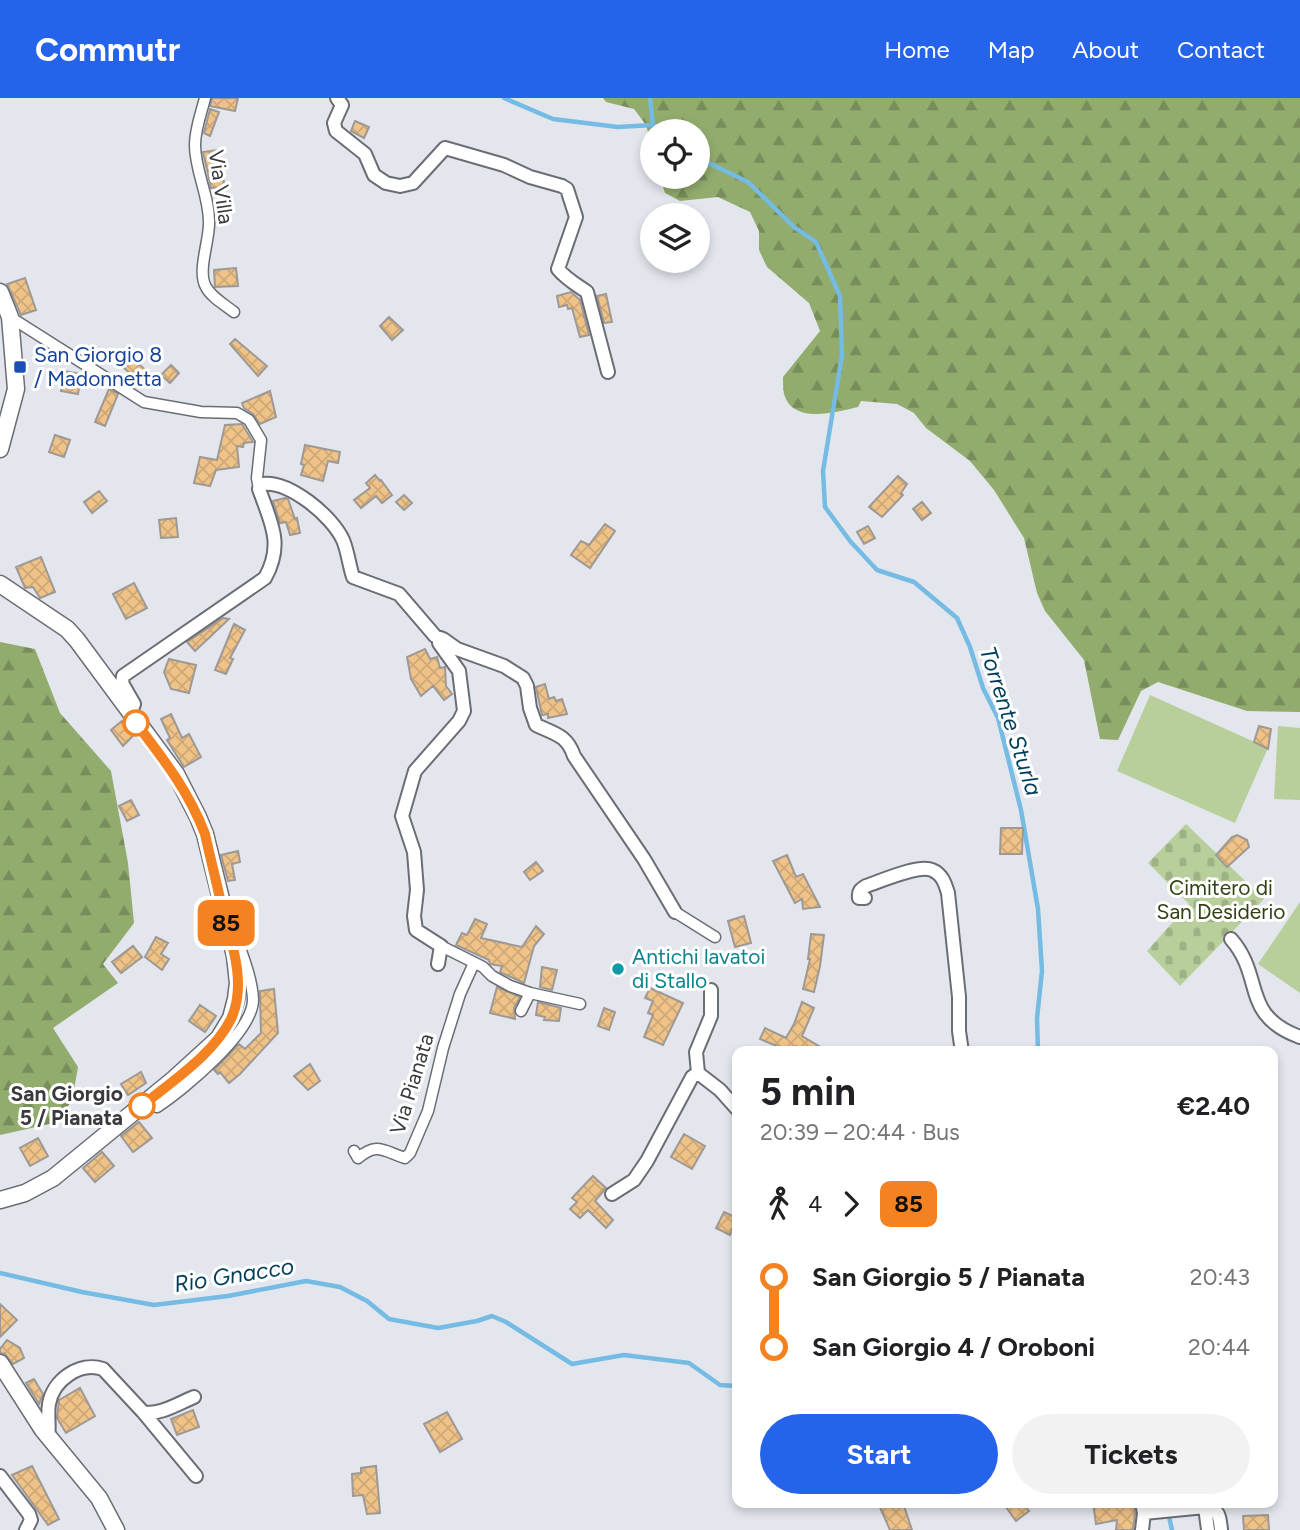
<!DOCTYPE html>
<html lang="en">
<head>
<meta charset="utf-8">
<style>
  body { margin:0; font-family:Figtree,sans-serif; background:#f2f2f2; color:#202124; height:100vh; display:flex; flex-direction:column; font-size:26px; white-space:nowrap }
  * { box-sizing:border-box; margin:0 }
  p { font-size:23px; color:#757577 }
  .icon { flex:none; width:38px; height:38px; fill:none; stroke:currentColor; stroke-width:2; stroke-linecap:round; stroke-linejoin:round }
  .map { position:relative; flex:1; overflow:hidden }
  .drawer { position:absolute; left:732px; top:948px; width:546px; height:462px; display:flex; flex-direction:column; background:#fff; border-radius:14px; box-shadow:0 4px 10px #0003 }
  .drawer>* { flex:none }
  .badge { padding:0 14px; border-radius:10px; font-size:24px; line-height:46px }
  .controls { position:absolute; left:640px; top:21px; display:grid; gap:14px }
  .controls a { display:grid; place-items:center; width:70px; height:70px; border-radius:50%; background:#fff; box-shadow:0 4px 10px #0003; font-size:35px }
  .map>.badge { position:absolute; translate:-50% -50%; box-shadow:0 0 0 4px #fff }
  .legs { display:flex; align-items:center; gap:10px; height:77px; padding:0 28px; font-size:23px }
  .legs p { margin-inline-start:auto }
  .summary { display:flex; align-items:center; justify-content:space-between; height:119px; padding:0 28px }
  h1 { font-size:38px; font-weight:700; line-height:52px }
  .action { display:flex; gap:14px; margin-top:auto; padding:14px 28px }
  .action a { flex:1; height:80px; border-radius:42px; background:#2563eb; color:#fff; font-size:28px; font-weight:700; line-height:80px; text-align:center }
  .action a+a { background:#f2f2f2; color:#202124 }
  ul { padding:0 28px; list-style:none }
  li { display:flex; align-items:center; gap:24px; height:70px; font-size:26px }
  li i { display:grid; place-items:center; width:10px; height:100%; margin:0 9px; background:currentColor }
  li i::after { content:''; width:18px; height:18px; margin:-9px; border:5px solid; border-radius:50%; background:#fff }
  li p { margin-inline-start:auto }
  li:first-child i { background:linear-gradient(#0000 50%,currentColor 0) }
  li:last-child i { background:linear-gradient(currentColor 50%,#0000 0) }
  header { display:flex; align-items:center; gap:42px; box-sizing:border-box; height:98px; padding:0 35px; background:#2563eb; color:#fff }
  header strong { font-size:33px }
  nav { display:flex; gap:38px; margin-inline-start:auto; font-size:24px }
  .map>svg:first-child { display:block }
  .green { fill:#b8cf9b }
  .forest { fill:url(#forest-firs) }
  .cemetery { fill:url(#cemetery-stones) }
  .lines { fill:none; stroke-linecap:round; stroke-linejoin:round }
  .stream { stroke:#75bbe3; stroke-width:4.5 }
  .building { fill:url(#building-cross-hatch); stroke:#9e9994; stroke-width:2 }
  .pedestrian-casing { stroke:#6a6d73; stroke-width:13 }
  .minor-casing { stroke:#6a6d73; stroke-width:16 }
  .tertiary-casing { stroke:#6a6d73; stroke-width:19 }
  .pedestrian { stroke:#fff; stroke-width:10 }
  .minor { stroke:#fff; stroke-width:12 }
  .tertiary { stroke:#fff; stroke-width:16 }
  .line-1-casing { stroke:#fff; stroke-width:16 }
  .line-1 { stroke:#f58220; stroke-width:10 }
  .transit-dot { fill:#1a4fb4; stroke:#fff; stroke-width:2.5 }
  .stop-1-dot { fill:#fff; stroke:#f58220; stroke-width:3.5 }
  .culture-dot { fill:#0f9aa8; stroke:#fff; stroke-width:2.5 }
  .labels { text-anchor:middle; stroke-width:6; stroke-linejoin:round; paint-order:stroke }
  .street-label { font-size:21px; fill:#393a3d; stroke:#fff }
  .transit-label { font-size:21px; fill:#164399; stroke:#fff; text-anchor:start }
  .park-label { font-size:21px; fill:#304113; stroke:#fff }
  .culture-label { font-size:21px; fill:#0d838f; stroke:#fff; text-anchor:start }
  .stop-label { font-size:21px; font-weight:bold; fill:#393a3d; stroke:#fff; text-anchor:end }
  .water-label { font-size:23px; font-style:italic; fill:#003e59; stroke:#fff }
</style>
</head>
<body>
<header>
<strong>Commutr</strong>
<nav><a>Home</a><a>Map</a><a>About</a><a>Contact</a></nav>
</header>
<div class="map">
<svg width="1300" height="1432" viewBox="0 0 1300 1432">
  <defs>
    <pattern id="forest-firs" width="22" height="20" patternUnits="userSpaceOnUse" patternTransform="scale(1.75)"><rect width="22" height="20" fill="#92ac6d"/><path d="M5 1l3.5 6h-7zM16 11l3.5 6h-7z" fill="#788d5b"/></pattern>
    <pattern id="cemetery-stones" width="16" height="16" patternUnits="userSpaceOnUse" patternTransform="scale(1.75)"><rect width="16" height="16" fill="#b8cf9b"/><path d="M2 7V4a2 2 0 0 1 4 0v3zM10 15v-3a2 2 0 0 1 4 0v3z" fill="#9fb286"/></pattern>
    <pattern id="building-cross-hatch" width="8" height="8" patternUnits="userSpaceOnUse" patternTransform="scale(1.75)"><rect width="8" height="8" fill="#efc388"/><path d="M0 0l8 8M0 8l8-8" fill="none" stroke="#cea876"/></pattern>
  </defs>
  <rect width="100%" height="100%" fill="#e3e6ed"/>
  <path class="green" d="M1150,597L1268,650L1235,725L1117,673Z
    M1278,628L1300,630V702L1274,701Z
    M1300,804V895L1258,866Z"/>
  <path class="forest" d="M603,0H1300V614L1247,613L1158,584L1141,593L1118,642L1100,641L1084,562L1045,513L1037,495L1024,440L994,392L970,363L926,330L914,315L897,306L861,303L858,309C836,314 793,327 784,296C783,291 783,284 783,279L820,233L809,205L767,169L759,152V133L750,114L718,99L680,103L665,95L660,79H698V33H653V52L646,27L634,11L606,4Z
    M0,544L35,551L60,615L111,673L128,765L134,825L103,866L118,885L53,930L78,969L72,1003L54,1025L0,1037Z"/>
  <path class="cemetery" d="M1186,726L1264,801L1180,888L1147,853L1189,806L1148,765Z"/>
  <g class="lines">
    <path class="stream" d="M504,0L553,21L618,29L653,27
      M650,0L653,27L661,33
      M698,60L748,84L794,129L816,144L840,198L842,257L823,373L825,409L850,443L877,472L914,484L957,520L970,549L983,590L998,620L1021,712L1038,811L1042,873L1037,920L1038,954
      M0,1175L82,1194L154,1207L228,1198L306,1183L340,1189L367,1203L389,1221L438,1230L477,1223L492,1218L506,1224L572,1266L624,1257L689,1265L720,1287L737,1288
      M1166,1405L1172,1432"/>
  </g>
  <path class="building" d="M212,0H238L235,13L210,8Z
    M210,11L219,14L210,38L204,35Z
    M355,23L369,29L364,40L351,33Z
    M217,52L225,89L211,90L203,54Z
    M218,102H231L230,114H219Z
    M236,170L238,188L215,189L214,172Z
    M25,180L36,212L21,217L7,186Z
    M571,194L580,202L589,237L580,239L572,210L568,211L567,207L559,209L557,198Z
    M606,196L612,224L604,225L597,198Z
    M389,219L403,232L392,242L380,228Z
    M235,241L267,268L258,278L230,246Z
    M132,260L151,277L142,286L123,269Z
    M171,267L179,275L170,285L161,277Z
    M64,273L81,276L78,296L61,293Z
    M109,291L118,296L105,328L95,324Z
    M270,293L276,319L260,326L253,316L244,310L242,305Z
    M242,326L253,344L244,345L243,349L237,348L239,369L216,372L210,388L194,385L200,359L217,362L225,327Z
    M55,337L70,342L64,359L49,354Z
    M305,347L340,354L338,365L328,363L323,383L301,377L304,367L301,366Z
    M375,377L380,383L381,382L392,397L382,405L376,398L361,410L354,402L370,390L366,385Z
    M898,378L907,386L901,395L903,397L882,419L869,409Z
    M99,393L107,403L92,415L84,404Z
    M404,397L412,405L404,412L396,404Z
    M285,400L288,401L295,421L297,420L300,435L290,437L286,424L280,425L273,403Z
    M922,404L931,415L922,422L913,411Z
    M176,420L178,439L161,440L159,422Z
    M605,426L615,433L590,470L571,457L581,443L589,447Z
    M868,428L875,440L864,446L857,434Z
    M41,459L55,494L40,500L33,489L25,490L16,469Z
    M134,485L147,510L126,521L113,496Z
    M223,520L229,521L195,553L187,544Z
    M234,526L245,532L230,560L233,561L226,576L215,572Z
    M425,551L430,561L437,559L440,570L445,569L446,588L452,596L444,602L433,588L421,598L411,581L407,559Z
    M169,561L196,567L189,595L171,591L164,574Z
    M545,586L549,601L554,599L556,603L562,601L567,616L548,620V616L542,617L536,589Z
    M171,616L182,640L189,636L201,659L184,669L167,642L170,640L161,621Z
    M122,623L133,638L123,648L111,632Z
    M1259,628L1271,631L1268,651L1254,644Z
    M131,702L139,717L127,723L119,708Z
    M1001,730H1023L1022,756H1000Z
    M1237,737L1247,742L1249,749L1227,769L1216,757L1232,739Z
    M238,753L240,764L232,766L235,782L228,783L221,757Z
    M787,757L796,779L803,776L820,809L803,811L802,801L795,805L773,763Z
    M536,764L543,773L530,782L524,774Z
    M744,818L751,845L735,849L728,823Z
    M475,821L487,826L481,840L522,849L536,828L544,836L534,848L524,885L500,874L502,868L490,866L489,862L456,847L462,835L467,837Z
    M811,836L824,837L820,868L814,894L803,891L810,861H808Z
    M156,839L168,845L161,856L169,861L162,872L145,859Z
    M133,848L142,859L121,875L112,864Z
    M542,869L557,872L552,892L540,889Z
    M497,889L520,899L514,910L515,921L490,915Z
    M650,890L683,905L663,947L644,939L653,917L648,915L653,903L645,900Z
    M274,891L278,935L240,976L229,985L220,974L218,976L214,972L239,946L245,951L261,935L260,893Z
    M538,904L561,910L559,923L544,922L545,919L536,917Z
    M802,904L814,910L802,938L829,954H807L796,948L791,954L760,941L765,930L786,940L794,926Z
    M200,907L216,918L205,934L189,923Z
    M604,910L615,914L609,932L598,928Z
    M310,966L320,983L308,992L294,978Z
    M141,974L146,985L128,997L121,986Z
    M139,1024L152,1040L133,1054L121,1038Z
    M684,1036L705,1048L692,1071L671,1059Z
    M38,1040L48,1058L30,1068L20,1050Z
    M102,1054L114,1068L95,1084L83,1070Z
    M593,1078L606,1090L595,1103L613,1122L606,1130L588,1112L580,1120L570,1111L577,1104L572,1100Z
    M724,1114L737,1120L730,1137L716,1130Z
    M0,1206L17,1222L0,1239Z
    M7,1242L20,1250L24,1260L13,1266L5,1256L0,1255V1251Z
    M34,1281L43,1296L39,1306L26,1285Z
    M80,1290L95,1318L66,1335L57,1320L59,1302Z
    M193,1312L199,1329L177,1337L171,1321Z
    M447,1314L462,1341L440,1354L424,1326Z
    M32,1368L59,1421L48,1427L12,1377Z
    M376,1368L380,1415L367,1416L363,1397L353,1398L352,1376L361,1375V1370Z
    M878,1405H903L912,1432H890Z
    M1003,1405H1023L1029,1413L1016,1423Z
    M1093,1405H1133L1135,1415L1133,1432H1116L1117,1422L1096,1426Z
    M1268,1417L1269,1432H1244L1243,1418Z"/>
  <g class="lines">
    <defs>
      <path id="pedestrian" d="M205,0C201,16 195,31 195,47C195,74 210,99 209,126C209,144 197,174 206,189C211,199 225,207 234,214
        M10,219L144,304L201,314L237,315L249,322L261,342L257,380L259,391
        M675,814L715,839
        M441,848L483,869L492,878L510,888L530,895L580,906
        M521,913L530,895
        M151,1001L157,1009C183,992 254,934 253,901C252,883 245,864 239,847
        M354,1053L358,1060C378,1044 383,1053 405,1060L410,1055L428,1013L443,950L460,896L474,865"/>
      <path id="minor" d="M337,0L342,7L334,25L336,33L365,56L374,77L386,85L400,88L413,85L445,50L504,67L530,79L562,88L567,91L576,119L558,171C566,181 577,187 587,194L608,274
        M130,616L134,606L122,585L123,578L265,480C284,446 271,425 259,391L262,386C289,382 332,418 343,442C348,454 349,467 353,479L399,496L435,538L443,541L457,551L504,568L523,580L527,588L530,610L536,627C555,636 567,637 574,658L644,761L675,814
        M865,800H859C858,793 861,791 866,788C881,783 919,766 932,772C942,776 945,785 948,795L959,899V933L962,954
        M1231,841C1265,880 1240,917 1300,939
        M438,866L441,848L416,832L414,818L417,792L414,754L402,718L415,673L459,623L464,613L459,573L439,545
        M711,892V918L696,954L698,975L720,992L737,1011
        M612,1096L634,1082L647,1063L692,979L698,975
        M143,1314C159,1318 179,1305 194,1299
        M48,1339C50,1328 47,1317 49,1306C53,1282 80,1263 103,1271L143,1314L196,1378
        M0,1378L29,1416L31,1422L26,1432
        M1205,1409C1219,1409 1220,1420 1221,1432
        M1144,1415L1205,1409L1208,1432
        M1142,1432L1144,1415L1142,1405"/>
      <path id="tertiary" d="M0,194L10,219L16,291L0,351
        M0,486L67,531L77,542L176,676L198,719L205,736L235,858L238,885L236,901L231,920L219,940L174,981L53,1080L25,1095L0,1102
        M0,1265L43,1332L99,1400L116,1432"/>
    </defs>
    <use href="#pedestrian" class="pedestrian-casing"/>
    <use href="#minor" class="minor-casing"/>
    <use href="#tertiary" class="tertiary-casing"/>
    <use href="#pedestrian" class="pedestrian"/>
    <use href="#minor" class="minor"/>
    <use href="#tertiary" class="tertiary"/>
  </g>
  <g class="lines">
    <defs>
      <path id="line-1" d="M136,625C164,662 188,692 205,736C210,759 216,782 221,805C230,840 248,885 231,921C213,957 172,983 142,1008"/>
    </defs>
    <use href="#line-1" class="line-1-casing"/>
    <use href="#line-1" class="line-1"/>
  </g>
  <rect class="transit-dot" x="13" y="262" width="14" height="14" rx="3.5"/>
  <g class="stop-1-dot">
    <circle cx="136" cy="625" r="12"/>
    <circle cx="142" cy="1008" r="12"/>
  </g>
  <circle class="culture-dot" cx="618" cy="871" r="7"/>
  <g class="labels">
    <g class="street-label">
      <text transform="translate(221 89) rotate(82)" y="7">Via Villa</text>
      <text transform="translate(412 986) rotate(-73)" y="7">Via Pianata</text>
    </g>
    <g class="transit-label">
      <text x="34" y="264">San Giorgio 8<tspan x="34" dy="24">/ Madonnetta</tspan></text>
    </g>
    <g class="park-label">
      <text x="1221" y="797">Cimitero di<tspan x="1221" dy="24">San Desiderio</tspan></text>
    </g>
    <g class="culture-label">
      <text x="632" y="866">Antichi lavatoi<tspan x="632" dy="24">di Stallo</tspan></text>
    </g>
    <g class="stop-label">
      <text x="123" y="1003">San Giorgio<tspan x="123" dy="24">5 / Pianata</tspan></text>
    </g>
    <g class="water-label">
      <text transform="translate(1011 623) rotate(72)" y="8">Torrente Sturla</text>
      <text transform="translate(234 1177) rotate(-9)" y="8">Rio Gnacco</text>
    </g>
  </g>
</svg>
<div class="controls">
<a><svg class="icon" aria-label="locate" viewBox="0 0 24 24"><circle cx="12" cy="12" r="6"/><path d="M12 2v4M12 18v4M2 12h4M18 12h4"/></svg></a>
<a><svg class="icon" aria-label="layers" viewBox="0 0 24 24"><path d="M12 4l9 5-9 5-9-5zM3 14l9 5 9-5"/></svg></a>
</div>
<b class="badge" style="left:226px;top:825px;background:#f58220;color:#111">85</b>
<section class="drawer">
<div class="summary"><div><h1>5 min</h1><p>20:39 – 20:44 · Bus</p></div><b>€2.40</b></div>
<div class="legs"><svg class="icon" aria-label="walk" viewBox="0 0 24 24"><circle cx="13" cy="4" r="2"/><path d="M13 8l-2 6 4 7M11 14l-3 7M7 12l3-4h3l4 4"/></svg>4<svg class="icon" aria-label="forward" viewBox="0 0 24 24"><path d="M9 5l7 7-7 7"/></svg><b class="badge" style="background:#f58220;color:#111">85</b></div>
<ul>
<li><i style="color:#f58220"></i><b>San Giorgio 5 / Pianata</b><p>20:43</p></li>
<li><i style="color:#f58220"></i><b>San Giorgio 4 / Oroboni</b><p>20:44</p></li>
</ul>
<div class="action"><a>Start</a><a>Tickets</a></div>
</section>
</div>
</body>
</html>
